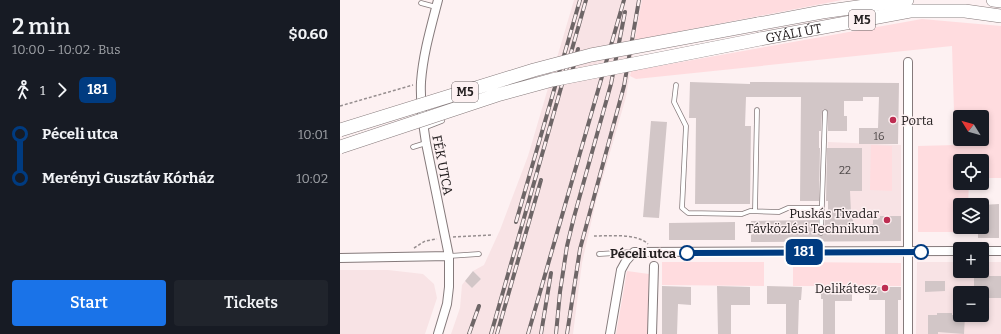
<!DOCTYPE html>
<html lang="en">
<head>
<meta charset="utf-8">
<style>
  body { margin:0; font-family:Bitter,serif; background:#20242c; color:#f1f3f6; height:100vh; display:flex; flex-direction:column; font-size:15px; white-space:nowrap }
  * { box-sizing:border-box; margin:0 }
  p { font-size:13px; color:#9ea1a6 }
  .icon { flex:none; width:22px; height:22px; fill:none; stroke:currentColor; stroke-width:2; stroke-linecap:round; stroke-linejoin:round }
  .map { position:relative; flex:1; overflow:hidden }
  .drawer { display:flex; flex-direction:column; background:#171b24; width:340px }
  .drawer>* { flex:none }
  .badge { padding:0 8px; border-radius:6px; font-size:14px; line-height:26px }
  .needle { width:26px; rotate:307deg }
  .controls { position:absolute; left:613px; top:110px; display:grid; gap:8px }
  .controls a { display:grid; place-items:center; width:36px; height:36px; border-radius:4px; background:#171b24; box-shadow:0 2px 6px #0003; font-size:20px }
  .map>.badge { position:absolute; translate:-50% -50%; box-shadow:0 0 0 2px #fff }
  .legs { display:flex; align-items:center; gap:6px; height:44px; padding:0 12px; font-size:13px }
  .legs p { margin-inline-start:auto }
  .overview { display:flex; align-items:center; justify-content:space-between; height:68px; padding:0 12px }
  h1 { font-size:22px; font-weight:600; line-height:30px }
  .primary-button { display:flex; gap:8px; margin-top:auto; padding:8px 12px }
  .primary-button a { flex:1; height:46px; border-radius:4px; background:#1a73e8; color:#fff; font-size:16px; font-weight:600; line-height:46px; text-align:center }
  .primary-button a+a { background:#20242c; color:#f1f3f6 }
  ul { padding:0 12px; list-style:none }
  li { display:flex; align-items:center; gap:14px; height:44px; font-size:15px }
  li i { display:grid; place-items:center; width:6px; height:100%; margin:0 5px; background:currentColor }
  li i::after { content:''; width:10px; height:10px; margin:-5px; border:3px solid; border-radius:50%; background:#171b24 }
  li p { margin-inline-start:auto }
  li:first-child i { background:linear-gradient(#0000 50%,currentColor 0) }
  li:last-child i { background:linear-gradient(currentColor 50%,#0000 0) }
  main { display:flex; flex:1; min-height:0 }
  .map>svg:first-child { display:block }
  .built { fill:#f8e3e5; fill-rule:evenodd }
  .green { fill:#ffdcdf; fill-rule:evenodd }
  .building { fill:#d2c6c7 }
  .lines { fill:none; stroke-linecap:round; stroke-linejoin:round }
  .service-casing { stroke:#857a7b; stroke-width:5.5 }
  .minor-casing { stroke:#857a7b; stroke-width:10 }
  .primary-casing { stroke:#857a7b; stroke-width:14 }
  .path { stroke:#968e8f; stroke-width:1.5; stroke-dasharray:3 2; stroke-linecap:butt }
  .service { stroke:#fff; stroke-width:4 }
  .minor { stroke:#fff; stroke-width:8 }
  .primary { stroke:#fff; stroke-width:13 }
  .rail-casing { stroke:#6e6667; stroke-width:4 }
  .rail { stroke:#fdf1f2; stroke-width:2.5; stroke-dasharray:8; stroke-linecap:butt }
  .primary-bridge-casing { stroke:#857a7b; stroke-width:14; stroke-linecap:butt }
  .primary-bridge { stroke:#fff; stroke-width:13 }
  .line-1-casing { stroke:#fff; stroke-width:9 }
  .line-1 { stroke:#003b80; stroke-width:6 }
  .poi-dot { fill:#bd2d51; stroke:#fdf1f2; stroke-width:1.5 }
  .stop-1-dot { fill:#fff; stroke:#003b80; stroke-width:2 }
  .labels { text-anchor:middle; stroke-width:3; stroke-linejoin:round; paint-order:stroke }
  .number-label { font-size:11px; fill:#504a4a }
  .shield { fill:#fdf1f2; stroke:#665f60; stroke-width:1 }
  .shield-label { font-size:12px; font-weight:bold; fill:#252021 }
  .street-label { font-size:13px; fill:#252021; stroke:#fdf1f2 }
  .poi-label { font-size:13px; fill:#252021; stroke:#fdf1f2; text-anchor:end }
  .stop-label { font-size:13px; font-weight:bold; fill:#252021; stroke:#fdf1f2; text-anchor:end }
</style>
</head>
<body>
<main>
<section class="drawer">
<div class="overview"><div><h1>2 min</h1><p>10:00 – 10:02 · Bus</p></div><b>$0.60</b></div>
<div class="legs"><svg class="icon" aria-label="walk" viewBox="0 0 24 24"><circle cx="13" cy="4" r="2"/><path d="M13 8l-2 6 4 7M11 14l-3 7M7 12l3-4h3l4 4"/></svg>1<svg class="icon" aria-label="forward" viewBox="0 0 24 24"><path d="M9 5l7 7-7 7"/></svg><b class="badge" style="background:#003b80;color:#fff">181</b></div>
<ul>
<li><i style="color:#003b80"></i><b>Péceli utca</b><p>10:01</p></li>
<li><i style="color:#003b80"></i><b>Merényi Gusztáv Kórház</b><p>10:02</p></li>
</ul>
<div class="primary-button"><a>Start</a><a>Tickets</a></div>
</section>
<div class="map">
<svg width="661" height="334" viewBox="0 0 661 334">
  <rect width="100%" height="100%" fill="#fdf1f2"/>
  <path class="built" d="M234,0H302L286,97L256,201L242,263L233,334H111L120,308L122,285L125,281L132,288L141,279L133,271L144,265L160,230L188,156Z
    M488,142L561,145V241H488Z
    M577,262H620V271H642V262H661V334H576ZM620,293H642V315H620Z
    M0,270H48L83,274L94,284L97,298L85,334H0Z"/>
  <path class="green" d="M302,0H502L295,40Z
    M582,19L661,26V178H642V161H620V183H629L628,205H620V227H628V232H578V146L615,145L612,46L296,79L290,76L291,71ZM620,117H642V139H620Z
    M531,145L552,146V191L530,190Z
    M322,262H424V286L322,285Z
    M453,262L561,263V286H453Z
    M287,271L309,274L308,334H276Z"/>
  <path class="building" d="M350,82L410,84V82L559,83L558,144H519V128H538L539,97H523V101H504V116H507V131H488V112L486,109H483L482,112L481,131H479V148H480L479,201H460L461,97H406L405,126H411L410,204H355L356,118H349Z
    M311,121L327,122L319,218L303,217Z
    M487,148H522V191H510L511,212H513V230H529V225L533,224V218H540V216H561V241L411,242V221L478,220V234L480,236L484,235L485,220H488V201H486Z
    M659,204V238H638V227H642V205Z
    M395,222V240H329V223Z
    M133,271L141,279L132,288L125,281Z
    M634,276H661V298H642V293H634Z
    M585,281H605V291L585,292Z
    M322,286L351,287V305L338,304L337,334H322Z
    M377,286L410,287V305H391V334H378Z
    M427,286L462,287L461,300H459L458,334H446V304H427Z
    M481,287H512V301H495V334H483V299H481Z
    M529,287H561V300H558V334H545V300H529Z
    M597,313H612V315H625L624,334L598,332V334H588V315H597Z"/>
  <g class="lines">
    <defs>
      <path id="service" d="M81,3L96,7
        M336,85L334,102L346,126L342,208L348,213L402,214L410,211L439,212L448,208H482
        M84,128L102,121
        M73,147L86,143
        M415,211L417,110
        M481,233L485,112
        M259,254L293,252
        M109,256L139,254"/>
      <path id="minor" d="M98,0C91,27 83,54 81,82C80,102 83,124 86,143L109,256V287L107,304L98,334
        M568,62V334
        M642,251H661
        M0,258L109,256
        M270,334L281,270L286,261L294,252L620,251
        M312,334L314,266"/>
      <g id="primary">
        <path d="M653,0L661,1"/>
        <path d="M418,24L482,12L567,0"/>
        <path id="s1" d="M420,39L570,11H625L661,16"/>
      </g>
    </defs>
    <use href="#service" class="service-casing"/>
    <use href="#minor" class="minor-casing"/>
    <use href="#primary" class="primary-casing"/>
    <path class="path" d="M0,106L73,85
      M254,236C268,236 297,233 308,244
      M113,237L153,235
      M74,248L85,241L97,239"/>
    <use href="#service" class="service"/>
    <use href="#minor" class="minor"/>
    <use href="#primary" class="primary"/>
    <defs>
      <path id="rail" d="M230,80L238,49
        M176,222L240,0
        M129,334L139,306
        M151,334L246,0
        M157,334L201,180
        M188,334L284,0
        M201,334L211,273
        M216,334L220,292L227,246L234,217L271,84L285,12
        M227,334L240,249L284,86L299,0"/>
    </defs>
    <use href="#rail" class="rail-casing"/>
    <use href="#rail" class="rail"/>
    <defs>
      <path id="primary-bridge" d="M0,130L194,70L251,55L418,24
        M0,147L157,95L212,80L420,39"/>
    </defs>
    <use href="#primary-bridge" class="primary-bridge-casing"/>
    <use href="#primary-bridge" class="primary-bridge"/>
  </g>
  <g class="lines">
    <defs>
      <path id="line-1" d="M347,253L581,252"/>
    </defs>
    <use href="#line-1" class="line-1-casing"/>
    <use href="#line-1" class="line-1"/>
  </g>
  <g class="poi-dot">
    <circle cx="553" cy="120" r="4"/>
    <circle cx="547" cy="220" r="4"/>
    <circle cx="545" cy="288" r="4"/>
  </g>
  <g class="stop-1-dot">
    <circle cx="581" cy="252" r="7"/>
    <circle cx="347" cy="253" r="7"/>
  </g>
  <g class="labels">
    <g class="number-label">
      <text x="539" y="140">16</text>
      <text x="505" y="174">22</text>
    </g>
    <g class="shield">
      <rect x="509" y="10" width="26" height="20" rx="3"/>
      <rect x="112" y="82" width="26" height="20" rx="3"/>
    </g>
    <g class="shield-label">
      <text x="522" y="24">M5</text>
      <text x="125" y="96">M5</text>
    </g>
    <g class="street-label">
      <text dy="5" stroke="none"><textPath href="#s1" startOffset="34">GYÁLI ÚT</textPath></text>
      <text transform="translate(103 165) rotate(79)" y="5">FÉK UTCA</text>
    </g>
    <g class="poi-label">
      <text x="561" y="125" text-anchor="start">Porta</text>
      <text x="539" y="218">Puskás Tivadar<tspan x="539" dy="15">Távközlési Technikum</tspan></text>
      <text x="537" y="293">Delikátesz</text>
    </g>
    <g class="stop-label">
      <text x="336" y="258">Péceli utca</text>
    </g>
  </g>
</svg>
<div class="controls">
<a><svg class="needle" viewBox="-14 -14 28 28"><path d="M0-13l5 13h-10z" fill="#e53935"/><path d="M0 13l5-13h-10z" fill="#9ea1a6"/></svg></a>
<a><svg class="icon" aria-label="locate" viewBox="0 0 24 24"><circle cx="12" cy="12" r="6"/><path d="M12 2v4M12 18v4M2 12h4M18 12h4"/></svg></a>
<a><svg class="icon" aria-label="layers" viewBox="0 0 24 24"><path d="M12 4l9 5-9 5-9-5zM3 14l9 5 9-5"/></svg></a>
<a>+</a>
<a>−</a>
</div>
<b class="badge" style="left:464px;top:252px;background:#003b80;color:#fff">181</b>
</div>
</main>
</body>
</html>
